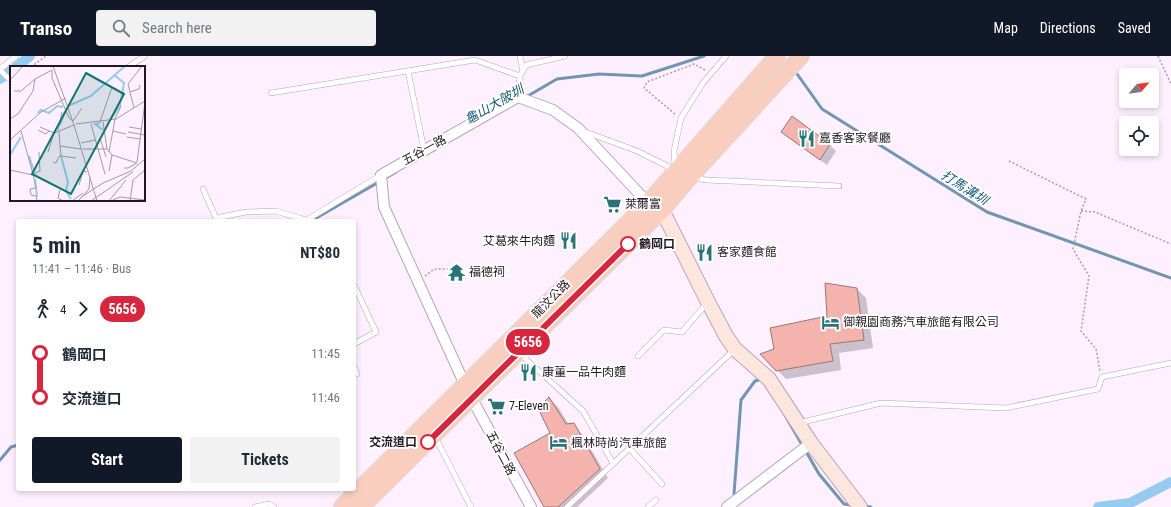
<!DOCTYPE html>
<html lang="en">
<head>
<meta charset="utf-8">
<style>
  body { margin:0; font-family:"Roboto Condensed","Noto Sans TC",sans-serif; background:#f2f2f3; color:#1f2937; height:100vh; display:flex; flex-direction:column; font-size:15px; white-space:nowrap }
  * { box-sizing:border-box; margin:0 }
  p { font-size:13px; color:#747a83 }
  .icon { flex:none; width:22px; height:22px; fill:none; stroke:currentColor; stroke-width:2; stroke-linecap:round; stroke-linejoin:round }
  .map { position:relative; flex:1; overflow:hidden }
  .drawer { position:absolute; left:16px; top:163px; width:340px; height:272px; display:flex; flex-direction:column; background:#fff; border-radius:4px; box-shadow:0 2px 6px #0003 }
  .drawer>* { flex:none }
  .badge { padding:0 8px; border-radius:13px; font-size:14px; line-height:26px }
  .needle { width:26px; rotate:62deg }
  .tools { position:absolute; left:1119px; top:12px; display:grid; gap:8px }
  .tools a { display:grid; place-items:center; width:40px; height:40px; border-radius:4px; background:#fff; box-shadow:0 2px 6px #0003; font-size:20px }
  .map>.badge { position:absolute; translate:-50% -50%; box-shadow:0 0 0 2px #fff }
  .legs { display:flex; align-items:center; gap:6px; height:44px; padding:0 16px; font-size:13px }
  .legs p { margin-inline-start:auto }
  .head { display:flex; align-items:center; justify-content:space-between; height:68px; padding:0 16px }
  h1 { font-size:22px; font-weight:700; line-height:30px }
  .button { display:flex; gap:8px; margin-top:auto; padding:8px 16px }
  .button a { flex:1; height:46px; border-radius:4px; background:#111827; color:#fff; font-size:16px; font-weight:700; line-height:46px; text-align:center }
  .button a+a { background:#f2f2f3; color:#1f2937 }
  ul { padding:0 16px; list-style:none }
  li { display:flex; align-items:center; gap:14px; height:44px; font-size:15px }
  li i { display:grid; place-items:center; width:6px; height:100%; margin:0 5px; background:currentColor }
  li i::after { content:''; width:10px; height:10px; margin:-5px; border:3px solid; border-radius:50%; background:#fff }
  li p { margin-inline-start:auto }
  li:first-child i { background:linear-gradient(#0000 50%,currentColor 0) }
  li:last-child i { background:linear-gradient(currentColor 50%,#0000 0) }
  header { display:flex; align-items:center; gap:24px; box-sizing:border-box; height:56px; padding:0 20px; background:#111827; color:#fff }
  header strong { font-size:19px }
  nav { display:flex; gap:22px; margin-inline-start:auto; font-size:14px }
  .search { width:280px; height:36px; background:#f2f2f3; display:flex; align-items:center; gap:10px; box-sizing:border-box; padding:0 14px; border-radius:4px; color:#747a83; font-size:15px }
  .map>svg:first-child { display:block }
  .shadow { fill:#0003 }
  .lines { fill:none; stroke-linecap:round; stroke-linejoin:round }
  .stream { stroke:#7295b2; stroke-width:3 }
  .canal { stroke:#95cbf0; stroke-width:10 }
  .building { fill:#f4b3ac; stroke:#997874 }
  .lane-casing { stroke:#b9a3bb; stroke-width:6 }
  .street-casing { stroke:#b9a3bb; stroke-width:12 }
  .secondary-casing { stroke:#b9a3bb; stroke-width:16 }
  .primary-casing { stroke:#dbdadb; stroke-width:18 }
  .path { stroke:#a99eaa; stroke-width:1.5; stroke-dasharray:2 2; stroke-linecap:butt }
  .lane { stroke:#fff; stroke-width:5 }
  .street { stroke:#fff; stroke-width:10 }
  .secondary { stroke:#fde6de; stroke-width:14 }
  .primary { stroke:#facebe; stroke-width:16 }
  .line-1-casing { stroke:#fff; stroke-width:9 }
  .line-1 { stroke:#d7263d; stroke-width:6 }
  .stop-1-dot { fill:#fff; stroke:#d7263d; stroke-width:2 }
  .labels { text-anchor:middle; stroke-width:4; stroke-linejoin:round; paint-order:stroke }
  .poi-label { font-size:12px; fill:#201820; stroke:#fff; text-anchor:start }
  .street-label { font-size:12px; fill:#201820; stroke:#fff }
  .stop-label { font-size:12px; font-weight:bold; fill:#201820; stroke:#fff; text-anchor:start }
  .water-label { font-size:13px; font-style:italic; fill:#18577b; stroke:#fff }
  .inset-river { fill:none; stroke:#95cbf0; stroke-width:2 }
  .inset-road { fill:none; stroke:#a59aa6; stroke-width:1 }
  .view { fill:#0f766e; fill-opacity:0.15; stroke:#0f766e; stroke-width:2 }
  .inset-edge { fill:none; stroke:#201820; stroke-width:2 }
</style>
</head>
<body>
<header>
<strong>Transo</strong>
<div class="search"><svg class="icon" aria-label="search" viewBox="0 0 24 24"><circle cx="10" cy="10" r="6"/><path d="M15 15l6 6"/></svg>Search here</div>
<nav><a>Map</a><a>Directions</a><a>Saved</a></nav>
</header>
<div class="map">
<svg width="1171" height="451" viewBox="0 0 1171 451">
  <rect width="100%" height="100%" fill="#fef0ff"/>
  <path class="shadow" d="M792,62L830,89L836,95L827,109L789,82L782,76Z
    M856,232L866,242L873,292L839,297L841,314L786,323L762,299L775,294L828,261Z
    M549,342L558,351L569,369H573L582,378L608,422L577,451H545L552,378Z"/>
  <g class="lines">
    <path class="stream" d="M795,15L822,53L987,156L1171,222
      M526,41L557,23L599,18L642,20L704,0
      M384,123L396,116
      M311,165L379,126
      M786,361L819,418L844,448L852,449
      M0,404L11,391L18,389
      M734,438L741,344L755,325L762,323
      M863,450L871,451"/>
    <path class="canal" d="M16,11L30,0
      M0,23L11,15
      M1098,451L1130,447L1171,426"/>
  </g>
  <path class="building" d="M792,60L830,88L820,104L781,76Z
    M825,227L857,232L864,284L830,288L833,305L776,315L760,298L774,293L770,272L827,260Z
    M549,341L566,368L574,367L600,413L558,451H544L514,397L550,377L538,352Z"/>
  <g class="lines">
    <defs>
      <path id="lane" d="M520,0L523,15
        M128,11L145,0
        M0,13L16,0
        M0,14L9,23L11,22
        M408,15L424,94
        M520,20L526,9L565,0
        M271,37L475,4L520,20L518,41
        M583,75L637,95L675,114
        M675,110L674,95L681,62L703,27L726,0
        M694,122L707,124L839,130
        M203,133L216,162L246,156L276,155L306,164
        M305,165L381,119
        M354,229L376,276L354,288
        M519,297L583,355L613,407
        M638,300L664,274L682,276L707,247
        M354,310L357,318
        M799,367L881,347L1006,352L1098,333L1102,321L1171,307
        M435,381L471,451
        M629,392L662,428
        M255,451L269,448L274,451
        M567,451L734,294
        M648,451L656,444"/>
      <path id="street" d="M465,329L384,151L381,119L518,41L553,54L578,72L648,147
        M472,343L531,451
        M727,451L811,387"/>
      <path id="secondary" d="M662,154L708,246L726,280L735,293L769,323L811,387L860,451"/>
      <path id="primary" d="M342,451L648,147L777,0
        M361,451L662,154L690,121L801,0"/>
    </defs>
    <use href="#lane" class="lane-casing"/>
    <use href="#street" class="street-casing"/>
    <use href="#secondary" class="secondary-casing"/>
    <use href="#primary" class="primary-casing"/>
    <path class="path" d="M1158,0L1171,28
      M31,11L46,0
      M675,58L644,32L647,26L694,8L705,14
      M1009,105L1086,143L1081,155L1073,193L1089,220L1081,275L1096,293L1100,315
      M1081,155L1095,156L1171,188
      M425,220L434,213H448"/>
    <use href="#lane" class="lane"/>
    <use href="#street" class="street"/>
    <use href="#secondary" class="secondary"/>
    <use href="#primary" class="primary"/>
  </g>
  <g class="lines">
    <defs>
      <path id="line-1" d="M428,386L628,188"/>
    </defs>
    <use href="#line-1" class="line-1-casing"/>
    <use href="#line-1" class="line-1"/>
  </g>
  <defs>
    <symbol id="restaurant-bare" viewBox="-9 -9 18 18"><path d="M-5-6h1v4h1v-4h1v4h1v-4h1v5L-1.5 .5V6h-2V.5L-5-1ZM5-6V6H3V1.5H1.5Q1.5-4 5-6Z" fill="#297379" stroke="#fff" stroke-width="2.5" paint-order="stroke"/></symbol>
    <symbol id="supermarket-bare" viewBox="-9 -9 18 18"><path d="M-6-5.5h2.5l.6 2H6L4.5 2H-2.5L-4.4-4H-6ZM-1.5 3.2a1.3 1.3 0 1 0 .1 0ZM3 3.2a1.3 1.3 0 1 0 .1 0Z" fill="#297379" stroke="#fff" stroke-width="2.5" paint-order="stroke"/></symbol>
    <symbol id="temple-bare" viewBox="-9 -9 18 18"><path d="M0-6L5-2H3V0L6.5 2.5H4V6H1.5V3h-3V6H-4V2.5H-6.5L-3 0V-2H-5Z" fill="#297379" stroke="#fff" stroke-width="2.5" paint-order="stroke"/></symbol>
    <symbol id="hotel-bare" viewBox="-9 -9 18 18"><path d="M-6-4.5h1.5V1H6V5H4.5V3h-9V5H-6ZM-4 0a1.8 1.8 0 1 1 3.6 0ZM.5 0V-2.5h3Q6-2.5 6 0Z" fill="#297379" stroke="#fff" stroke-width="2.5" paint-order="stroke"/></symbol>
  </defs>
  <g fill-rule="evenodd">
    <use href="#restaurant-bare" x="794" y="70" width="25" height="25"/>
    <use href="#supermarket-bare" x="600" y="136" width="25" height="25"/>
    <use href="#restaurant-bare" x="556" y="172" width="25" height="25"/>
    <use href="#restaurant-bare" x="692" y="184" width="25" height="25"/>
    <use href="#temple-bare" x="444" y="204" width="25" height="25"/>
    <use href="#hotel-bare" x="818" y="254" width="25" height="25"/>
    <use href="#restaurant-bare" x="516" y="304" width="25" height="25"/>
    <use href="#supermarket-bare" x="484" y="338" width="25" height="25"/>
    <use href="#hotel-bare" x="546" y="374" width="25" height="25"/>
  </g>
  <g class="stop-1-dot">
    <circle cx="628" cy="188" r="7"/>
    <circle cx="428" cy="386" r="7"/>
  </g>
  <g class="labels">
    <g class="poi-label">
      <text x="819" y="86">嘉香客家餐廳</text>
      <text x="625" y="152">萊爾富</text>
      <text x="555" y="189" text-anchor="end">艾葛來牛肉麵</text>
      <text x="717" y="200">客家麵食館</text>
      <text x="469" y="220">福德祠</text>
      <text x="843" y="270">御親園商務汽車旅館有限公司</text>
      <text x="542" y="320">康董一品牛肉麵</text>
      <text x="509" y="354">7-Eleven</text>
      <text x="571" y="391">楓林時尚汽車旅館</text>
    </g>
    <g class="street-label">
      <text transform="translate(424 94) rotate(-29)" y="4">五谷一路</text>
      <text transform="translate(551 243) rotate(-45)" y="4">龍汶公路</text>
      <text transform="translate(501 397) rotate(62)" y="4">五谷二路</text>
    </g>
    <g class="stop-label">
      <text x="639" y="192">鶴岡口</text>
      <text x="417" y="390" text-anchor="end">交流道口</text>
    </g>
    <g class="water-label">
      <text transform="translate(494 48) rotate(-30)" y="5">龜山大陂圳</text>
      <text transform="translate(965 131) rotate(32)" y="5">打馬溝圳</text>
    </g>
  </g>
  <g transform="translate(10 10)">
    <rect width="135" height="135" fill="#fef0ff"/>
    <path class="inset-river" d="M58,40L81,30L115,0M28,47L31,44L39,47L47,40L53,41M101,53L110,40L114,17L104,9M90,57L85,58L93,64M50,59L55,45M0,89L11,71M19,90L24,106M51,90L58,116L56,125L61,133M25,113L27,131"/>
    <path class="inset-road" d="M43,0L64,59L87,135M42,4V12L59,52L63,55L72,42M0,14L13,0M4,25H11L25,13M120,26L129,23L130,19M124,42L118,18L132,0M0,53L8,48L23,25L25,13L42,4M90,56L102,21M93,56L97,83M66,58L106,53L135,35M81,58L95,108M64,59L49,65L50,80L71,83M30,61L44,67M119,61L131,63M28,64L36,68L39,65M48,64L52,46M11,65L23,108M103,65L116,68M118,66L135,69M117,71L130,73M90,72L96,91M0,74L31,46L56,32M71,77L85,74M50,80L51,90L66,92M73,83H97M97,83L102,89L127,97M38,86L44,67L49,65M99,86L105,53L111,40M43,96L46,97L50,89M127,96L135,36M114,102H118L127,97M0,104L23,109M99,105L102,89M69,119L73,105L77,106M50,124L48,132L53,135M73,130L93,117L121,105L135,93M103,134L110,131L135,134M27,135L26,130L21,129L20,123L26,122L23,108L30,105L29,86M62,135L73,127M68,135L79,123L80,111M81,135L123,106M99,135L116,114M120,135L123,114L135,104"/>
    <path class="view" d="M76,7L114,28L61,128L22,108Z"/>
    <rect width="135" height="135" class="inset-edge"/>
  </g>
</svg>
<div class="tools">
<a><svg class="needle" viewBox="-14 -14 28 28"><path d="M0-13l5 13h-10z" fill="#e53935"/><path d="M0 13l5-13h-10z" fill="#747a83"/></svg></a>
<a><svg class="icon" aria-label="locate" viewBox="0 0 24 24"><circle cx="12" cy="12" r="6"/><path d="M12 2v4M12 18v4M2 12h4M18 12h4"/></svg></a>
</div>
<b class="badge" style="left:528px;top:286px;background:#d7263d;color:#fff">5656</b>
<section class="drawer">
<div class="head"><div><h1>5 min</h1><p>11:41 – 11:46 · Bus</p></div><b>NT$80</b></div>
<div class="legs"><svg class="icon" aria-label="walk" viewBox="0 0 24 24"><circle cx="13" cy="4" r="2"/><path d="M13 8l-2 6 4 7M11 14l-3 7M7 12l3-4h3l4 4"/></svg>4<svg class="icon" aria-label="forward" viewBox="0 0 24 24"><path d="M9 5l7 7-7 7"/></svg><b class="badge" style="background:#d7263d;color:#fff">5656</b></div>
<ul>
<li><i style="color:#d7263d"></i><b>鶴岡口</b><p>11:45</p></li>
<li><i style="color:#d7263d"></i><b>交流道口</b><p>11:46</p></li>
</ul>
<div class="button"><a>Start</a><a>Tickets</a></div>
</section>
</div>
</body>
</html>
